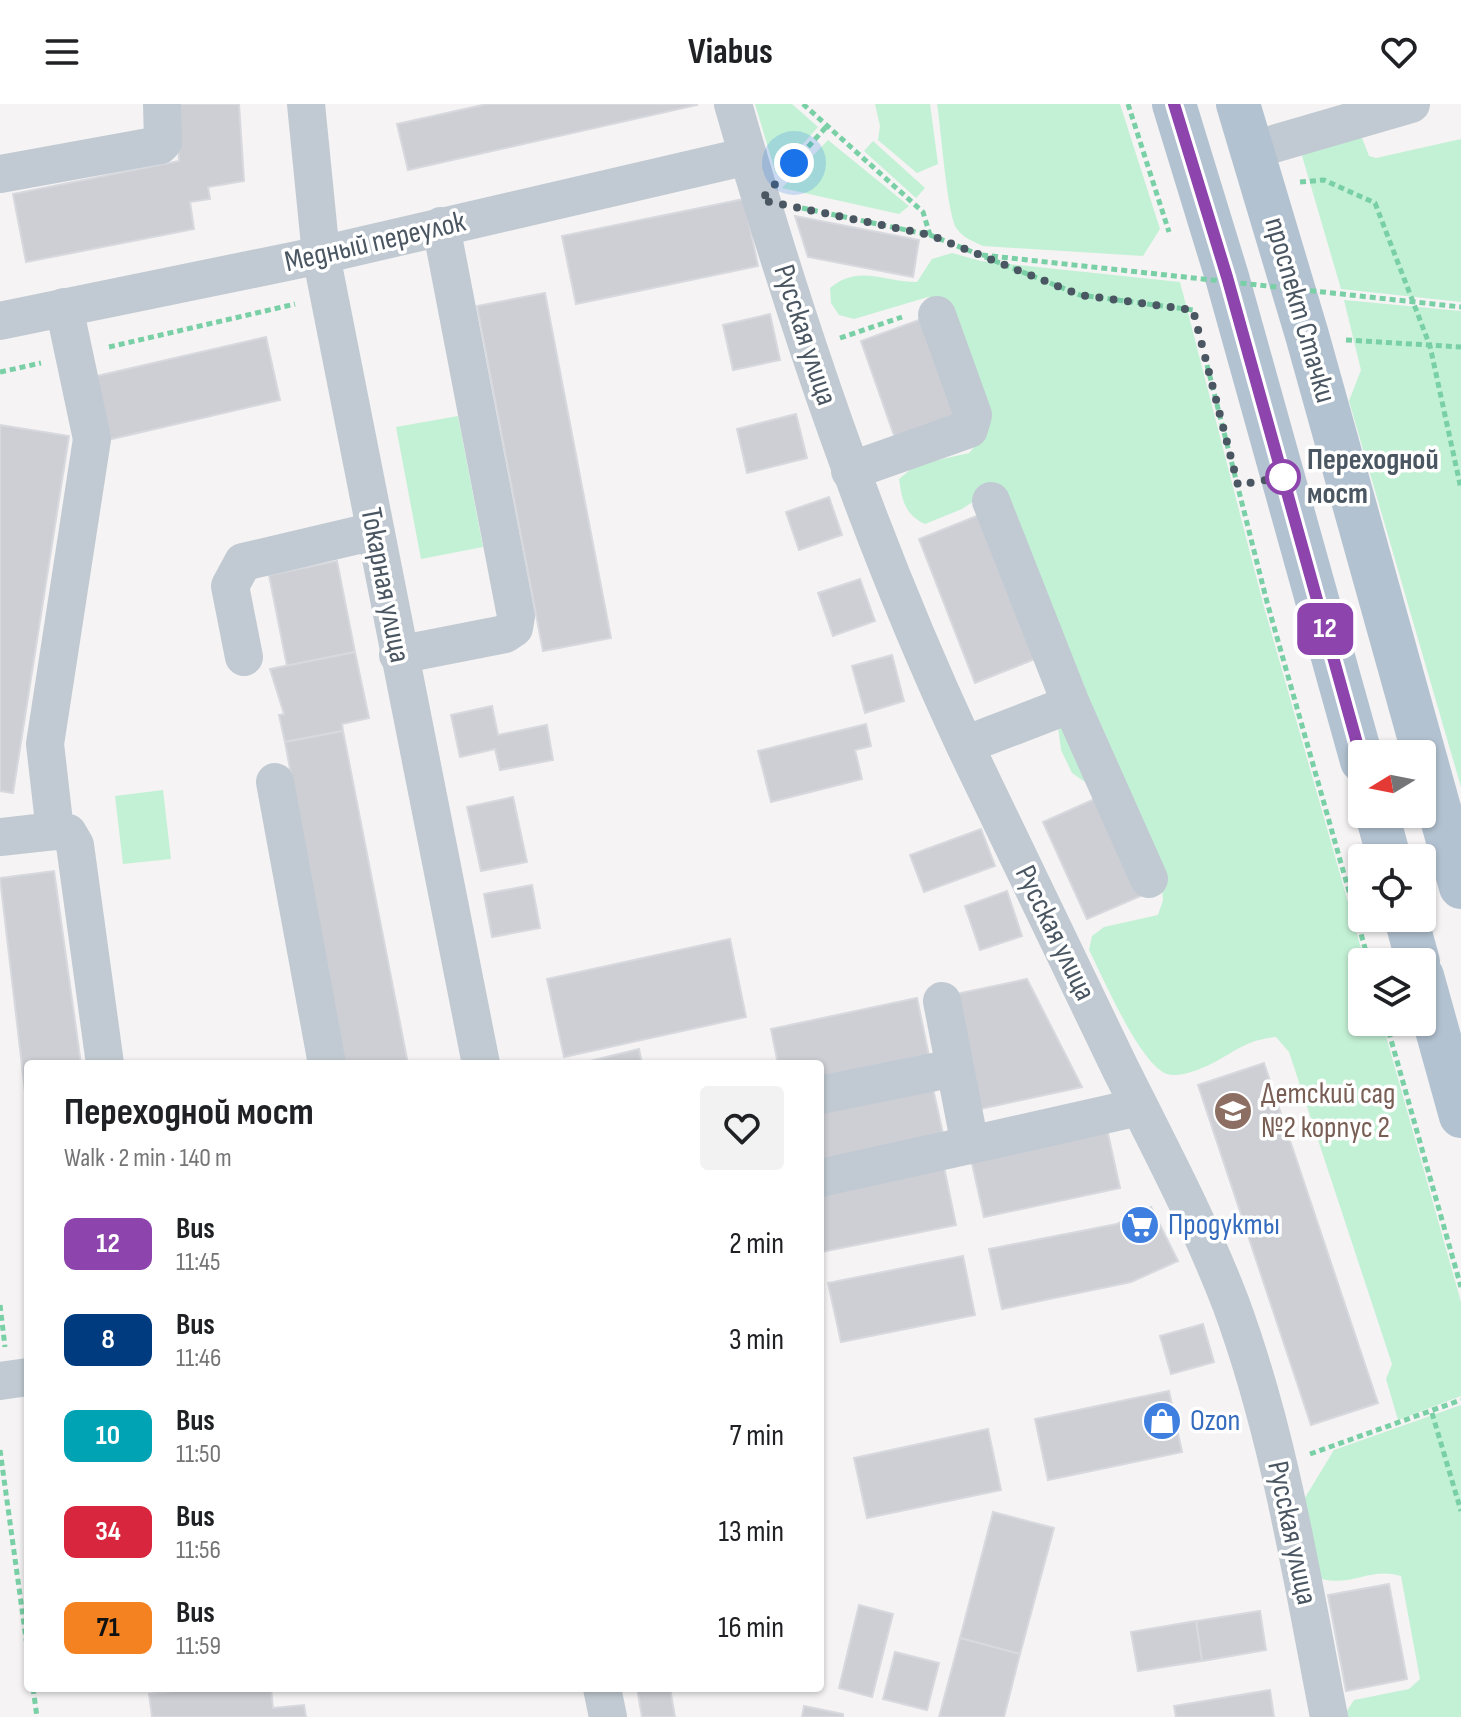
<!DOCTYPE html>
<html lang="en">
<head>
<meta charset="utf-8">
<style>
	:root { --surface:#fff; --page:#f2f2f2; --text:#202124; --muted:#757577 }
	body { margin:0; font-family:"Sofia Sans Condensed",sans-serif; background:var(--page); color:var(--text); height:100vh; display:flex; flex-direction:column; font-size:30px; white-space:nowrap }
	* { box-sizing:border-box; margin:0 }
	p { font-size:26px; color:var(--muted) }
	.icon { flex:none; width:44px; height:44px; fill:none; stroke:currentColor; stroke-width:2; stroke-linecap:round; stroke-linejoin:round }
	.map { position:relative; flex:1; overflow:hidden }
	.sheet { position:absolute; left:24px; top:956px; width:800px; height:632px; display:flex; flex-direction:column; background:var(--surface); border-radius:8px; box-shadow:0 2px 6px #0004 }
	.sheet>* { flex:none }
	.badge { padding:0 16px; border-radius:12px; font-size:28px; line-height:52px }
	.needle { width:52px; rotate:260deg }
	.controls { position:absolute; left:1348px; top:636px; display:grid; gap:16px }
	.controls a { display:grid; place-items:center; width:88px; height:88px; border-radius:8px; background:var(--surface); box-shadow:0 2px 6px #0004; font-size:40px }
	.you { position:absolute; width:40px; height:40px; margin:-20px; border:6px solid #fff; border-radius:50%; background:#1a73e8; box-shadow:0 0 0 12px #1a73e833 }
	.map>.badge { position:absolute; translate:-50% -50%; box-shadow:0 0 0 4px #fff }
	.round { display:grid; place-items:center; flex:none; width:84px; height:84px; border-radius:8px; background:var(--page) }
	.summary { display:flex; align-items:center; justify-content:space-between; height:136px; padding:0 40px }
	h1 { font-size:38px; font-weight:700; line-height:60px }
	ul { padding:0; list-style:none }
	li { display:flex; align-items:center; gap:24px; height:96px; padding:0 40px }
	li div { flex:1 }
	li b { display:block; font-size:30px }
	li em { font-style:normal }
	li .badge { min-width:88px; font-weight:700; text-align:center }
	header { display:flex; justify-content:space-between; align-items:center; height:104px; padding:0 40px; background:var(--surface); font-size:36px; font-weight:700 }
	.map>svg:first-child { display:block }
</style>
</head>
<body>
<header><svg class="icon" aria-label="menu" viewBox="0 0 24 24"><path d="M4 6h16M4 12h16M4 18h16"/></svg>Viabus<svg class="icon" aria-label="heart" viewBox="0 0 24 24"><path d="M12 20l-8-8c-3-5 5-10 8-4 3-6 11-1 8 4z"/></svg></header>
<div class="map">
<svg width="1461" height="1613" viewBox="0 0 1461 1613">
	<rect width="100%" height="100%" fill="#f5f3f3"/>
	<!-- green -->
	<g fill="#c3f1d5">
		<path d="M755,0H792L818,23L776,70Z"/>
		<path d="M875,0H930L938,60L917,69L878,36L880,22Z"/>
		<path d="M937,0H1120L1160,125L1143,152L983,142C973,137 963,134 957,125C947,112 941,23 937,0Z"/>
		<path d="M1357,21L1369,52L1376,54L1461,35V198L1341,185L1298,38Z"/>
		<path d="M828,36L909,102L899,110L782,84Z"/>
		<path d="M873,37L925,84L916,94L864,47Z"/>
		<path d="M952,149L981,157L1180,178L1264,503L1365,858L1362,918H1382L1461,1198V1292L1398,1316L1386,1275L1392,1260L1289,948L1276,933C1245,936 1235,948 1209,961C1198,966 1179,974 1167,970C1140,961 1103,873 1089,846L1092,832L1104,823L1158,811L1163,796L1161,773L1088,680L1072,669L1061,646L1058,623L986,389L962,405L925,420C905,411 902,396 899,375L916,361L969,349L978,339L943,200L928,193L854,215L839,211L831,199L830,184C859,160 883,178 917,178L932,155Z"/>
		<path d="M1344,196L1461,207V683L1349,297L1361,266Z"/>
		<path d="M458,312L483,443L421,455L396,323Z"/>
		<path d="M163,686L171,755L123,760L115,692Z"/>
		<path d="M1461,1301V1613H1343L1354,1596L1409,1585L1420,1575L1401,1472C1366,1461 1346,1490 1308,1469L1303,1397L1334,1346Z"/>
	</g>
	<!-- building -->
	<g fill="#cdcfd5" stroke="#d7d9de" stroke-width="2">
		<path d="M176,0H239L244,77L208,83L210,95L190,98L194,125L26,158L13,90L179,57Z"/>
		<path d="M487,0H696L697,1L408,66L397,20Z"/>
		<path d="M744,95L758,162L576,200L562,132Z"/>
		<path d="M795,112L919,136L913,173L808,153Z"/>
		<path d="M545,189L611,534L543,547L477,202Z"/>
		<path d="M770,210L780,256L733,266L723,221Z"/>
		<path d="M927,213L964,316L897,340L861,237Z"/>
		<path d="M266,233L280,296L99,338L84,275Z"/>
		<path d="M796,310L807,354L747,369L737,325Z"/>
		<path d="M0,321L69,332L13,689L0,687Z"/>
		<path d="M829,393L842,431L799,446L786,408Z"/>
		<path d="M979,411L1035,555L975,579L919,435Z"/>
		<path d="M337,457L355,548L287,562L269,471Z"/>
		<path d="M860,475L875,517L833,532L818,489Z"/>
		<path d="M355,548L369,614L342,620L343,627L285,638L279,611L284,610L270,565Z"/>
		<path d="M892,551L904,597L865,609L852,562Z"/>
		<path d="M492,602L498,631L547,621L553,656L500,666L495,645L460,653L451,611Z"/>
		<path d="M866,620L871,642L855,646L862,675L771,698L758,647Z"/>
		<path d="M343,627L408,960H345L285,638Z"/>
		<path d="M513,693L527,758L481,767L467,703Z"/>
		<path d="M1099,693L1143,791L1087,815L1043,718Z"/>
		<path d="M981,725L995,762L924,788L910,751Z"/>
		<path d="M54,767L81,960H28V1013L0,774Z"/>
		<path d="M532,781L540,824L492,833L484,790Z"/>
		<path d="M1007,787L1022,832L980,846L965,802Z"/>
		<path d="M730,835L746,913L564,953L547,875Z"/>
		<path d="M1027,875L1082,983L980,1005L956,890Z"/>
		<path d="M917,894L929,952L820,975V960H778L771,925Z"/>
		<path d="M639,945L642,960H578Z"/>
		<path d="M1264,959L1378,1299L1311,1321L1198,981Z"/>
		<path d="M932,980L945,1039L820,1065V1004Z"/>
		<path d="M1107,1025L1120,1084L984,1113L971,1055Z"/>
		<path d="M944,1063L956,1121L821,1148L820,1089Z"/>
		<path d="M1151,1103L1178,1157L1131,1178L1002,1205L989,1145L1117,1120Z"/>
		<path d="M963,1152L975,1211L841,1238L828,1179Z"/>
		<path d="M1203,1220L1214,1258L1171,1270L1160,1232Z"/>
		<path d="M1169,1287L1182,1348L1048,1376L1035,1315Z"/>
		<path d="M988,1325L1001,1386L867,1414L854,1354Z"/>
		<path d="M993,1408L1054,1424L1020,1550L960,1534Z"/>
		<path d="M1389,1480L1407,1575L1346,1587L1328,1491Z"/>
		<path d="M859,1501L893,1510L872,1593L839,1584Z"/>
		<path d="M1260,1507L1266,1546L1202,1557L1196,1517Z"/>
		<path d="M1196,1517L1202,1557L1138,1567L1131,1528Z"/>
		<path d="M960,1534L1020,1550L1004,1613H939Z"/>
		<path d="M895,1548L939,1559L927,1606L883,1595Z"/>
		<path d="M201,1584H271L273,1604L304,1601L306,1613H152L149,1590Z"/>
		<path d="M637,1584H670L675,1613H642Z"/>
		<path d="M1270,1586L1274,1613H1176L1174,1602Z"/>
		<path d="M804,1602L843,1610V1613H802Z"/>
	</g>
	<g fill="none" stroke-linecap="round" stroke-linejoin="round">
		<!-- path -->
		<g stroke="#7ad0a6" stroke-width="5" stroke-dasharray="6 4" stroke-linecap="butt">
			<path d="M803,0L923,108L930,131"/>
			<path d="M1128,0L1169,128"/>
			<path d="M788,65L827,22"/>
			<path d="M1300,78L1324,76L1375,99L1430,242L1461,385"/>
			<path d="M802,104L930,131L1080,191L1193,206"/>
			<path d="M840,234L902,213"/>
			<path d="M1346,236L1461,243"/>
			<path d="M109,243L295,200"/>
			<path d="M1207,261L1267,498L1369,858"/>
			<path d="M0,268L41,259"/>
			<path d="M1386,918L1461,1183"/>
			<path d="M0,1201L5,1243"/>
			<path d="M1432,1309L1461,1407"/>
			<path d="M0,1346L28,1549"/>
			<path d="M1310,1350L1461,1296"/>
			<path d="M33,1584L37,1613"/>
		</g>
		<!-- minor -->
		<g stroke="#c1cad2" stroke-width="38">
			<path d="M306,0L321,151L481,960"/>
			<path d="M733,0C796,220 869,436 966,644C1017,751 1068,858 1120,964C1159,1042 1200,1119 1231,1200C1280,1333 1302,1475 1329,1613"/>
			<path d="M1253,46L1411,0"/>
			<path d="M0,70L160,41L163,38L162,0"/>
			<path d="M0,217L321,151L748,52"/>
			<path d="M850,367L969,325L973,311L937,211"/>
			<path d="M991,397L1071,600"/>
			<path d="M398,551L505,530L514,524L516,512L441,122"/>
			<path d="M244,553L230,482L243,458L375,427"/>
			<path d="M965,641L1071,600L1149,775"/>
			<path d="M275,678L327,960"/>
			<path d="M55,727L45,640L92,335L64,203"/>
			<path d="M0,733L55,727L68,729L75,741L105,960"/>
			<path d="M942,897L970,1041L1139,1003"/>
			<path d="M820,991L954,964"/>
			<path d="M820,1074L970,1041"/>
			<path d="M0,1277L28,1273"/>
			<path d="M602,1584L608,1613"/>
		</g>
		<!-- major -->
		<g stroke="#b3c2d1" stroke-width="44">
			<path d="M1174,0L1227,173L1362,657"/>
			<path d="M1238,0L1307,231L1461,783"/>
			<path d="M1377,710L1389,754"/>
			<path d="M1406,814L1418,858"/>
			<path d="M1422,872L1461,1012"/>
		</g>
		<!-- path-bridge -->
		<path stroke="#7ad0a6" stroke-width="5" stroke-dasharray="6 4" stroke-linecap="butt" d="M982,151L1461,203"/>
	</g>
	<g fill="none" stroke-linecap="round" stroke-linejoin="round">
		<defs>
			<path id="line" d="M1174,0L1227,173L1362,657"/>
		</defs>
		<!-- line casing -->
		<use href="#line" stroke="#fff" stroke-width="18"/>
		<!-- line -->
		<use href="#line" stroke="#8e44ad" stroke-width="12"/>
		<!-- walk -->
		<path stroke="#4a5661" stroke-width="8" stroke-dasharray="0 14.4" d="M794,59L761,96L930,131L1080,191L1193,206L1238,381L1283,373"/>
	</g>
	<!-- icons -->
	<defs>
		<symbol id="school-disc" viewBox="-11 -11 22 22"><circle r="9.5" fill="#8d6e63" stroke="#fff"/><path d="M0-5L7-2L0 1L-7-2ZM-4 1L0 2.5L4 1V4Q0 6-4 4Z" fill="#fff"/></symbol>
		<symbol id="supermarket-disc" viewBox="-11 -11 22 22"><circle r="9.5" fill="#3f7fe0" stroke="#fff"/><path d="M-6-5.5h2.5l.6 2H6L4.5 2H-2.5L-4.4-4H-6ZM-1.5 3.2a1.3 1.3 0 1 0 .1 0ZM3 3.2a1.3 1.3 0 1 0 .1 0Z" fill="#fff"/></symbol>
		<symbol id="shop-disc" viewBox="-11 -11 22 22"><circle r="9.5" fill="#3f7fe0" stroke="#fff"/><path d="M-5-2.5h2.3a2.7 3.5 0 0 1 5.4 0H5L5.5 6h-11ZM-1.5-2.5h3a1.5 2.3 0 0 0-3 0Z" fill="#fff"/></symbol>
	</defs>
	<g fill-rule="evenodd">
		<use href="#school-disc" x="1211" y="985" width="44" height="44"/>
		<use href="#supermarket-disc" x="1118" y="1099" width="44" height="44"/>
		<use href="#shop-disc" x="1140" y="1295" width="44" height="44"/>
	</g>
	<!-- markers -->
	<circle fill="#fff" stroke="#8e44ad" stroke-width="4" cx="1283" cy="373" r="16"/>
	<g text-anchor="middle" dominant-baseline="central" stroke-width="7" stroke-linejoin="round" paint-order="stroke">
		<!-- street labels -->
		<g font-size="30" fill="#4a5661" stroke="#fff">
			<text transform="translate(375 138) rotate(-13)">Медный переулок</text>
			<text transform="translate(1300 206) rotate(74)">проспект Стачки</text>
			<text transform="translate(805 231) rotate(72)">Русская улица</text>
			<text transform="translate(385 481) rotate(79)">Токарная улица</text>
			<text transform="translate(1055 829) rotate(64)">Русская улица</text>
			<text transform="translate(1292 1429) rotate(78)">Русская улица</text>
		</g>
		<!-- stop labels -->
		<g font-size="30" font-weight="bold" fill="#4a5661" stroke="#fff" text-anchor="start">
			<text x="1307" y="356">Переходной<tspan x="1307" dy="34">мост</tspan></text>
		</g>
		<!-- education labels -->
		<g font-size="30" fill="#785e54" stroke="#fff" text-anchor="start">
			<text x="1261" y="990">Детский сад<tspan x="1261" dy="34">№2 корпус 2</tspan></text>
		</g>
		<!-- shop labels -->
		<g font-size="30" fill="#366cbe" stroke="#fff" text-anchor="start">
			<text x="1168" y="1121">Продукты</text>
			<text x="1190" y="1317">Ozon</text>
		</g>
	</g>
</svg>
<div class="controls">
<a><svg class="needle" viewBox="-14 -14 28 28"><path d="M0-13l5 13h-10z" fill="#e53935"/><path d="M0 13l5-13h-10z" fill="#757577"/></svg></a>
<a><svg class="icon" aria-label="locate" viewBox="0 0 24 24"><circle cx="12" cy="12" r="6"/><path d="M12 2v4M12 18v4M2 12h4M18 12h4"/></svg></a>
<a><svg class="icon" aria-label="layers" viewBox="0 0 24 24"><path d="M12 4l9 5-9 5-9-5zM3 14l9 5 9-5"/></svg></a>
</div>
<div class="you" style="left:794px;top:59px"></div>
<b class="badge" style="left:1325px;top:525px;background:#8e44ad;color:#fff">12</b>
<section class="sheet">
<div class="summary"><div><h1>Переходной мост</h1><p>Walk · 2 min · 140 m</p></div><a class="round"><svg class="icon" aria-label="heart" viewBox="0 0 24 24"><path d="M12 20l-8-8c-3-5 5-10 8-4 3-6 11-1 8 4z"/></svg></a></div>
<ul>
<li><span class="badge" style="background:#8e44ad;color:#fff">12</span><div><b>Bus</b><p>11:45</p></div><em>2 min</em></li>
<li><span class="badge" style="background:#003b80;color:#fff">8</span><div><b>Bus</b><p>11:46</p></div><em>3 min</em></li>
<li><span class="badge" style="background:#00a3b4;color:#fff">10</span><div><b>Bus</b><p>11:50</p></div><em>7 min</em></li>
<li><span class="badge" style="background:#d7263d;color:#fff">34</span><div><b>Bus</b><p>11:56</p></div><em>13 min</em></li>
<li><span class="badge" style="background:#f58220;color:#111">71</span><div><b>Bus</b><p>11:59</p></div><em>16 min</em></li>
</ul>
</section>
</div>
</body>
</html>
